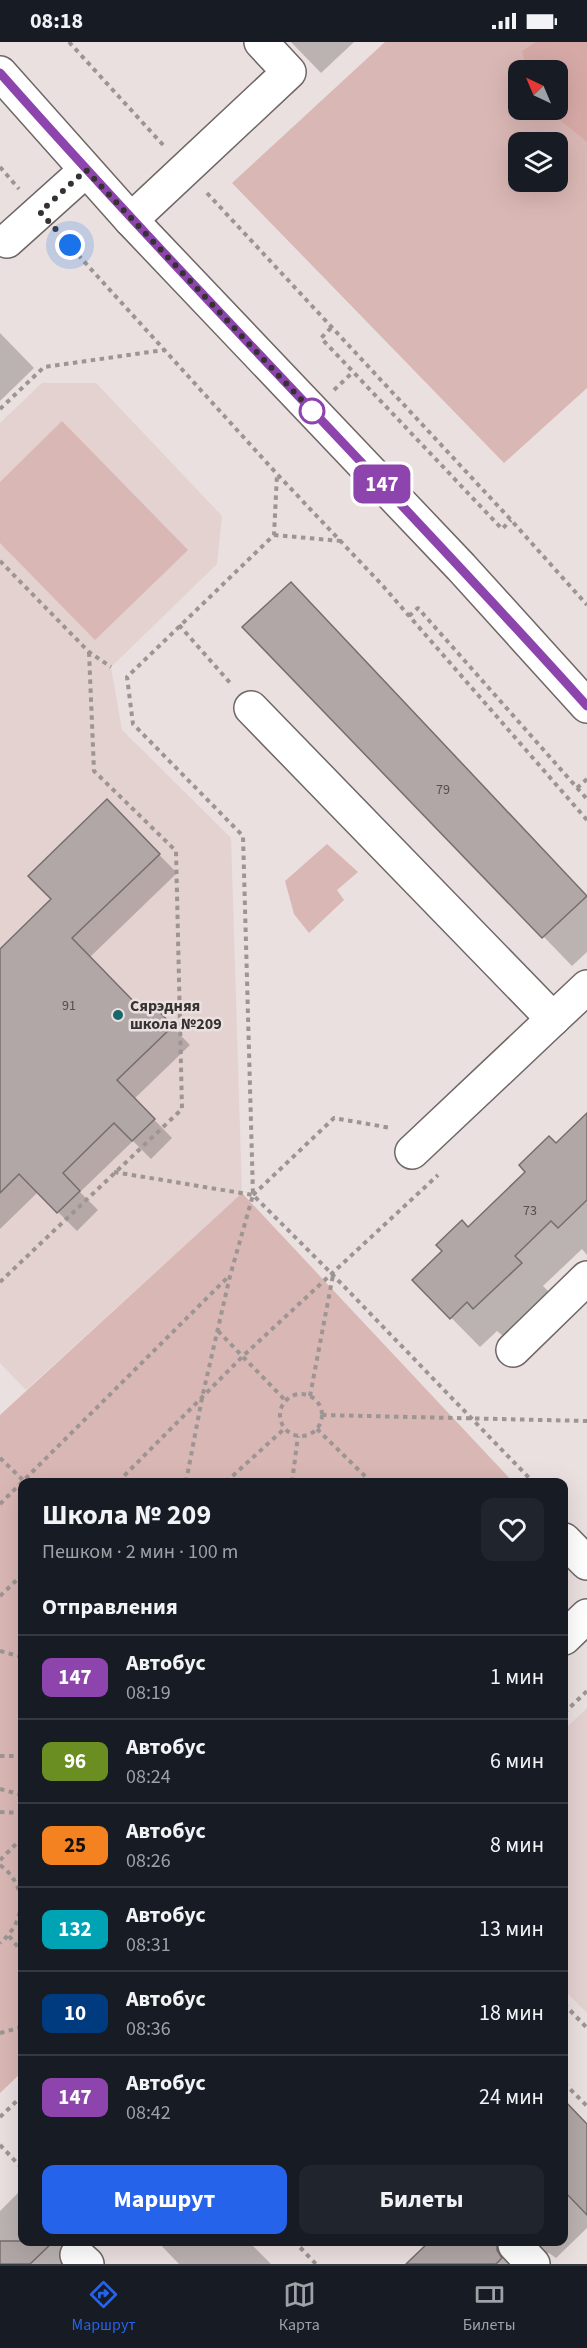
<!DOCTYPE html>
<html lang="ru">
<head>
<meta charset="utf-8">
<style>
	:root { --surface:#171b24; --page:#20242c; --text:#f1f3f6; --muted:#9ea1a6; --line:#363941; --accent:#2563eb }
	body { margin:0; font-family:"Source Sans 3",sans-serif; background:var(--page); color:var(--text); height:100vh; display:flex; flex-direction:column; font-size:22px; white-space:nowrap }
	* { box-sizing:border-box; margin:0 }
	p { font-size:20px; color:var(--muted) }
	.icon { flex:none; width:33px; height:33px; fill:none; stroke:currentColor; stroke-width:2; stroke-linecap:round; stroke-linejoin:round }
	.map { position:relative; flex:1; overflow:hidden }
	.side { position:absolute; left:18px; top:1436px; width:550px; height:768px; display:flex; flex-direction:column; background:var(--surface); border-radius:12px; box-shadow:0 6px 24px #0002 }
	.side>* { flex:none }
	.badge { padding:0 12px; border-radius:9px; font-size:21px; line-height:39px }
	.needle { width:39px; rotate:316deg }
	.buttons { position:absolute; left:508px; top:18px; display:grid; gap:12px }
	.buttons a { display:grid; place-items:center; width:60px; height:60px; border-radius:12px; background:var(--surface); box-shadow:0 6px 24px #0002; font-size:30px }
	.you { position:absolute; width:30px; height:30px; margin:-15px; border:4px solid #fff; border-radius:50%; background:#1a73e8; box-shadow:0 0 0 9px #1a73e833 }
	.map>.badge { position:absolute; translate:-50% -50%; box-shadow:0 0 0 3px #fff }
	h2 { padding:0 24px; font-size:22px; line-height:54px }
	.round { display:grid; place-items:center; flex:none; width:63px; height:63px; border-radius:12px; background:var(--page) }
	.headline { display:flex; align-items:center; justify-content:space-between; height:102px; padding:0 24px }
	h1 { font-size:28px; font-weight:700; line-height:45px }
	.cta { display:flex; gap:12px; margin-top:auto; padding:12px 24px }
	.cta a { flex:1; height:69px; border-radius:12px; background:var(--accent); color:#fff; font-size:24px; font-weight:700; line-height:69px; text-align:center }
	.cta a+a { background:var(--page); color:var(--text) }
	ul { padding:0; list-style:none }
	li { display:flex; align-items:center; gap:18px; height:84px; padding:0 24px; border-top:2px solid var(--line) }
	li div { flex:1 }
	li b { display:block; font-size:22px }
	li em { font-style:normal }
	li .badge { min-width:66px; font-weight:700; text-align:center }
	.status { display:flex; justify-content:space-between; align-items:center; height:42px; padding:0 30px; background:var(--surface); direction:ltr }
	.status svg { height:16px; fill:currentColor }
	.tab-bar { display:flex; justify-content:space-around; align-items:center; height:84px; border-top:2px solid var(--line); background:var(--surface); font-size:16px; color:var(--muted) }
	.tab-bar a { display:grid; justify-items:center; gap:3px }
	.tab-bar .active { color:var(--accent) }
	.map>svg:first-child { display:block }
</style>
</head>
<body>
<div class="status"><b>08:18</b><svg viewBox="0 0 49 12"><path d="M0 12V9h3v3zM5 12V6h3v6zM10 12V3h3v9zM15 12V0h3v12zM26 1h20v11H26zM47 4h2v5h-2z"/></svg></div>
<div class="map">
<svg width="587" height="2222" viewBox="0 0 587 2222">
	<rect width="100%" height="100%" fill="#eae0df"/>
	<!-- built -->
	<g fill="#e4d2d1">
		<path d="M42,341H96L222,474L217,522L111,625L122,688L231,796L242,1151L26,1348L0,1321V381Z"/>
		<path d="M587,1666V1971L564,1948V1688Z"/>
	</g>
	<!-- green -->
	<g fill="#d9b7b4" fill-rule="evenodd">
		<path d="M385,0H587V346L504,421L232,141ZM519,28H558V68H519ZM519,100H558V140H519Z"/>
		<path d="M62,379L188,508L95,598L0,501V440Z"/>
		<path d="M327,802L358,830L337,848L344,858L309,891L294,872L285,839Z"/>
		<path d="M242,1151L512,1439L22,1440V2030L0,2051V1373Z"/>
	</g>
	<!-- forest -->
	<path fill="#d6a9a6" d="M536,0H587V100L548,68H558V28H527L522,9Z"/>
	<!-- shadow -->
	<g fill="#0003">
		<path d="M291,0H354L321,31Z"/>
		<path d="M0,291L34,326L0,359Z"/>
		<path d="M291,542L587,854V910L572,924L245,585Z"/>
		<path d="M125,778L177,831L90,915L142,969L150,962L190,1003L134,1057L172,1096L151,1117L133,1099L80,1150L98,1168L77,1189L38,1150L0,1187V909L53,858Z"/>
		<path d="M587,1073V1213L582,1207L543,1244L550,1251L504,1295L497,1289L480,1305L414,1238Z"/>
		<path d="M564,2072L587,2083V2186L556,2216L549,2211H538L525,2222H429L432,2199H564Z"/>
		<path d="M22,2147V2199H86L99,2212L89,2222H0V2169Z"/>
		<path d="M157,2199H248L271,2222H179Z"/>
	</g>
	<!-- building -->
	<g fill="#b0a7a6" stroke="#766e6d" stroke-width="1.5">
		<path d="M291,540L587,854L542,896L242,585Z"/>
		<path d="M107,757L160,812L72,896L142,968L150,960L173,984L117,1038L155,1077L132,1099L114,1081L63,1131L80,1149L57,1171L19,1132L0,1151V907L51,857L28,834Z"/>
		<path d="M587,1071V1158L558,1186L551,1179L515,1214L522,1221L473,1267L467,1260L450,1277L412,1238L442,1209L436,1203L462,1178L468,1185L525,1130L519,1123L549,1094L556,1101Z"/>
		<path d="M564,2058L587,2082V2173L564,2149Z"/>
		<path d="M0,2199H54L30,2222H0Z"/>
		<path d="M430,2199H497V2208L502,2216L496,2222H406Z"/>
	</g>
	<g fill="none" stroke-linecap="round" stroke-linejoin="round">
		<defs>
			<g id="minor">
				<path d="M131,178L289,30L261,0"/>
				<path d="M7,199L86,128"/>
				<path d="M251,666L553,977L587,945"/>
				<path d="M412,1110L553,977"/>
				<path d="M513,1308L587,1236"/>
				<path d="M564,1498L587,1521"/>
				<path d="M564,1596L587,1574"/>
				<path d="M515,2203L533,2222"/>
				<path d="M77,2213L87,2222"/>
			</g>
			<path id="major" d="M0,31L131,178L461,525L587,664"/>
		</defs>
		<!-- minor casing -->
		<use href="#minor" stroke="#6f6766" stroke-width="36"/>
		<!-- major casing -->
		<use href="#major" stroke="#6f6766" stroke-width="36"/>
		<!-- path -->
		<g stroke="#9c9594" stroke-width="4" stroke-dasharray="4.5 4.5" stroke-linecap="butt">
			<path d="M69,0L164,104"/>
			<path d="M0,125L19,147"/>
			<path d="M207,151L511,478L587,563"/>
			<path d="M60,193L277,432L383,544L587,778"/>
			<path d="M331,286L321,296L502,487L511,478"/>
			<path d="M334,348L353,330"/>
			<path d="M0,367L44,325L164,308"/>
			<path d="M274,493L341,499"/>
			<path d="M0,519L89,610L111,625"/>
			<path d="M409,574L418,566L587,757"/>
			<path d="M179,583L232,643"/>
			<path d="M577,746L587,737"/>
			<path d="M114,1130L253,1153L333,1233L533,1440"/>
			<path d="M253,1153L334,1076L391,1086"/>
			<path d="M0,1240L182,1067L176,809L94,729L89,610"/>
			<path d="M218,1289L285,1358"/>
			<circle cx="301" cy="1373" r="21"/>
			<path d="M310,1354L333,1233"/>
			<path d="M322,1373L587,1379"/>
			<path d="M317,1387L371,1440"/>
			<path d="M0,1416L25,1440"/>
			<path d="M118,1440L243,1314L438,1133"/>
			<path d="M186,1440L202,1356L230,1234L253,1153L243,794L133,682L127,635L274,493L277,432"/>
			<path d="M226,1440L284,1387"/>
			<path d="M292,1440L298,1394"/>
			<path d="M0,1462L229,1234"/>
			<path d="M0,1554L22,1533"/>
			<path d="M0,1609L22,1615"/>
			<path d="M564,1671L587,1649"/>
			<path d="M0,1714H22"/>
			<path d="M0,1747L22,1753"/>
			<path d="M0,1770L22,1771"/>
			<path d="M0,1818L22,1796"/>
			<path d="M0,1823C29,1844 26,1880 0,1901"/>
			<path d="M9,1894L22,1910"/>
			<path d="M564,1962L587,1986"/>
			<path d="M0,1991L22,1985"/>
			<path d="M564,2041L587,2064"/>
			<path d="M0,2075L22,2054"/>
			<path d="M0,2103L22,2126"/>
			<path d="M294,2199L316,2222"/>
		</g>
		<!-- minor -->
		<use href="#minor" stroke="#fff" stroke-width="33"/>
		<!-- major -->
		<use href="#major" stroke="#fff" stroke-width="33"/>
	</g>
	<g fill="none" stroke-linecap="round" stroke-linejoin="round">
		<defs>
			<path id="line" d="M0,31C191,247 395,450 587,664"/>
		</defs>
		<!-- line casing -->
		<use href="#line" stroke="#fff" stroke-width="14"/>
		<!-- line -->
		<use href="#line" stroke="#8e44ad" stroke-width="9"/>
		<!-- walk -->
		<path stroke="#363232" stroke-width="6" stroke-dasharray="0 10.8" d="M70,203L40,170L86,128L312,369"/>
	</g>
	<!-- markers -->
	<circle fill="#fff" stroke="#8e44ad" stroke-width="3" cx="312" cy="369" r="12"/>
	<circle fill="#18676a" stroke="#eae0df" stroke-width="2" cx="118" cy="973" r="6"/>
	<g text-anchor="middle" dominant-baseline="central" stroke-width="5" stroke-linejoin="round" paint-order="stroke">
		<!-- number labels -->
		<g font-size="14" fill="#544f4f">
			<text x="443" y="748">79</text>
			<text x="69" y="964">91</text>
			<text x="530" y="1169">73</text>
		</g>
		<!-- poi labels -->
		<g font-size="16" font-weight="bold" fill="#363232" stroke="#eae0df" text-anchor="start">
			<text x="130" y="964">Сярэдняя<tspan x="130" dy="18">школа №209</tspan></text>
		</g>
	</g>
</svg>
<div class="buttons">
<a><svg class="needle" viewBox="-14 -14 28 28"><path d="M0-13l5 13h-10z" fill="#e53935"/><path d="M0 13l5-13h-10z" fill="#9ea1a6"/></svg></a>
<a><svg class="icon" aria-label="layers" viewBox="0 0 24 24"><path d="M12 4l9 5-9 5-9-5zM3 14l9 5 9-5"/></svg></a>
</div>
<div class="you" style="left:70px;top:203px"></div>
<b class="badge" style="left:382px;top:442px;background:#8e44ad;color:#fff">147</b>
<section class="side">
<div class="headline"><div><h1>Школа № 209</h1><p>Пешком · 2 мин · 100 m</p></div><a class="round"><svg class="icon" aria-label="heart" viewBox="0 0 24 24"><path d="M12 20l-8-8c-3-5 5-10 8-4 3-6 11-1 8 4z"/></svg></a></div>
<h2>Отправления</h2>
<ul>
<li><span class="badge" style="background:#8e44ad;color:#fff">147</span><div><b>Автобус</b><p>08:19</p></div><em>1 мин</em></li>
<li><span class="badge" style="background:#6b8e23;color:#fff">96</span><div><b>Автобус</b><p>08:24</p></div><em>6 мин</em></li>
<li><span class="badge" style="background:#f58220;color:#111">25</span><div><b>Автобус</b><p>08:26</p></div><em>8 мин</em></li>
<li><span class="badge" style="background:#00a3b4;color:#fff">132</span><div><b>Автобус</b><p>08:31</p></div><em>13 мин</em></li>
<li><span class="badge" style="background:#003b80;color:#fff">10</span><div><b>Автобус</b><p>08:36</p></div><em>18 мин</em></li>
<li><span class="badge" style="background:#8e44ad;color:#fff">147</span><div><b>Автобус</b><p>08:42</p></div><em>24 мин</em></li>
</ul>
<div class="cta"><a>Маршрут</a><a>Билеты</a></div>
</section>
</div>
<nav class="tab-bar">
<a class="active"><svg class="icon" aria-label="directions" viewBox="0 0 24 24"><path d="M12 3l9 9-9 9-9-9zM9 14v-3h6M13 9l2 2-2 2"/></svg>Маршрут</a>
<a><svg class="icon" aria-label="map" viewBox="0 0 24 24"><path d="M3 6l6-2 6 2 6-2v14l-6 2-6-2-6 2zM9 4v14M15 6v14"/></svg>Карта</a>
<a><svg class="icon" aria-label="tickets" viewBox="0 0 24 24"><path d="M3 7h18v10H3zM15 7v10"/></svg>Билеты</a>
</nav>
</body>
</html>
